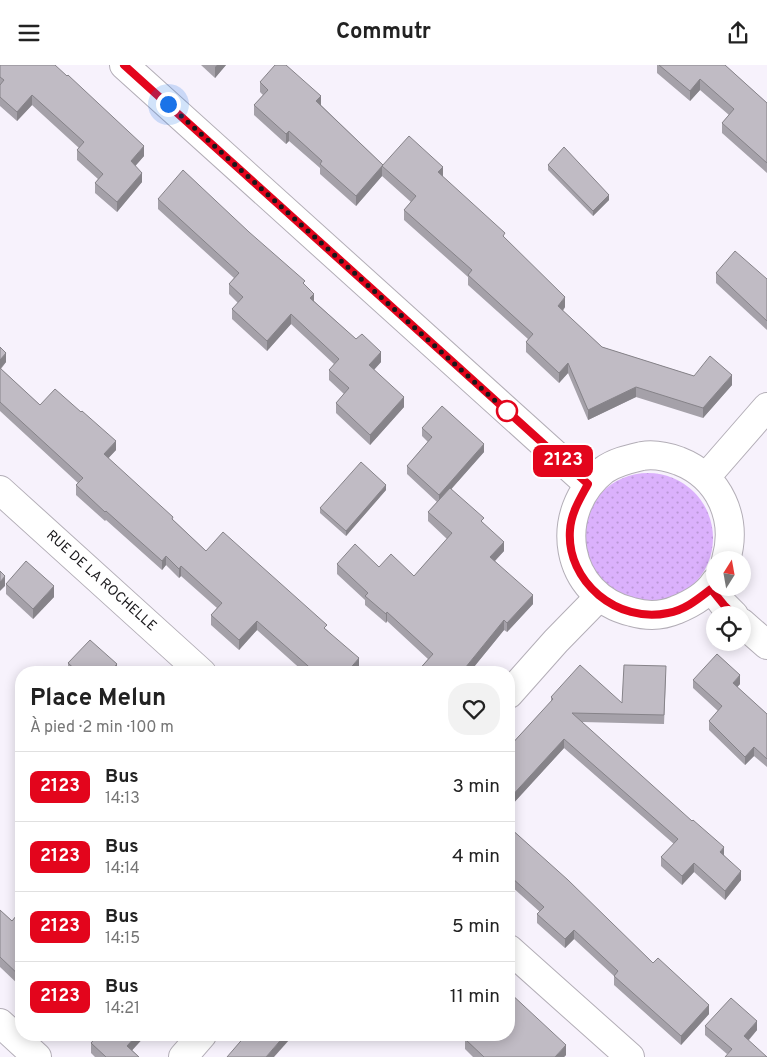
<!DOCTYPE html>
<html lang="fr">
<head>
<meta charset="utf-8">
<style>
	:root { --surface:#fff; --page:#f2f2f2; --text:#222; --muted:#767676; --line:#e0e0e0 }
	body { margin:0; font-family:Overpass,sans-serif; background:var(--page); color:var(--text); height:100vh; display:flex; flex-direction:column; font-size:19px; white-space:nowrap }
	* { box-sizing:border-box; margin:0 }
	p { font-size:16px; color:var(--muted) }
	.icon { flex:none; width:28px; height:28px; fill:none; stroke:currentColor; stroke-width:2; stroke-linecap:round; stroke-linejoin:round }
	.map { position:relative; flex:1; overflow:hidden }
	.side { position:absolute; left:15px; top:601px; width:500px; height:375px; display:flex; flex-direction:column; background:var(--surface); border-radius:20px; box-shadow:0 2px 12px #0003 }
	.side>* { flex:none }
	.badge { padding:0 10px; border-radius:8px; font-size:18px; line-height:32px }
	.needle { width:32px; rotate:11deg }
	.fabs { position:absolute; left:706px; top:486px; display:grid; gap:10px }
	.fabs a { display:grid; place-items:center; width:45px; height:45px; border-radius:50%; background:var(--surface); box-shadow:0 2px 12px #0003; font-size:25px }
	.you { position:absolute; width:25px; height:25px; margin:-12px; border:4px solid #fff; border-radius:50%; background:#1a73e8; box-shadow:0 0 0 8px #1a73e833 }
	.map>.badge { position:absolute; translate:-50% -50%; box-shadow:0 0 0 2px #fff }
	.round { display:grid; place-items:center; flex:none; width:52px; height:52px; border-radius:20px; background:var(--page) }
	.summary { display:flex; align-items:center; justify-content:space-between; height:85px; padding:0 15px }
	h1 { font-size:24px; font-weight:700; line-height:38px }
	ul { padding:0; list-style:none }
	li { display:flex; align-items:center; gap:15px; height:70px; padding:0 15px; border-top:1px solid var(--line) }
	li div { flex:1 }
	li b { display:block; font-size:19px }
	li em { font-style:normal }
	li .badge { min-width:55px; font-weight:700; text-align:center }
	header { display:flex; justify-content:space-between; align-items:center; height:65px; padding:0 15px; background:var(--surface); font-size:22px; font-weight:700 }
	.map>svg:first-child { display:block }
</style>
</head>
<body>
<header><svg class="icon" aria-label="menu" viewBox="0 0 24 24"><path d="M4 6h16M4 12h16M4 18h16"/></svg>Commutr<svg class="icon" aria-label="share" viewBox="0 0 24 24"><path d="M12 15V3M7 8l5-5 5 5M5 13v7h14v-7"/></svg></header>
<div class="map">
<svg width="767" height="992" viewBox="0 0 767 992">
	<defs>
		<pattern id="grass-dots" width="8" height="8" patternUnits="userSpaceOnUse" patternTransform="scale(1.25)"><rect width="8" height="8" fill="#dbb1fc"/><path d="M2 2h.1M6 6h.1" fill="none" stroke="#bb98d7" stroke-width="1.8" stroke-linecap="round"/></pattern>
	</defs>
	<rect width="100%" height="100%" fill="#f7f2fc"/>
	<!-- grass -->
	<circle fill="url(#grass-dots)" cx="648" cy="473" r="65"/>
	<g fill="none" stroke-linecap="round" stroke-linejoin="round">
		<defs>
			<g id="street">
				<path d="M124,0L588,419"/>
				<path d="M706,412L767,342"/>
				<path d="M0,425L202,608"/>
				<path d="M715,517C706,531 691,539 676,545C662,551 646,551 632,547C564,531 551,447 604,405C615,397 629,394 642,391C654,389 668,392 679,396C720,412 738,454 726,495"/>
				<path d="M711,523L724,540L734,550"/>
				<path d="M742,558L767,580"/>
				<path d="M509,629L556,576L599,532"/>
				<path d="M509,884L630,992"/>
				<path d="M0,958L37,992"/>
				<path d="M183,992L202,970"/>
			</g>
		</defs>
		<!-- street casing -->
		<use href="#street" stroke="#b3aeb7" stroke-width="30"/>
		<!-- street -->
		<use href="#street" stroke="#fff" stroke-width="28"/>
	</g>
	<!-- wall -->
	<g fill="#a5a1a9">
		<path d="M0,0L144,91L135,101L142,117L117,147L95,128V118L98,114L77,95V85L79,83L32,40L17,56L0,41Z"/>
		<path d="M201,0H226L215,13Z"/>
		<path d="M657,0H725L767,38V108L722,68V58L729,50L700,25L690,36L657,8Z"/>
		<path d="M260,17L321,40L383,100L443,112L505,173L565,242L563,246L602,282L694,311L732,320L703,353L636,332L588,355L568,308L559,318L526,287V277L528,274L468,220V212L404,155V145L411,137L382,111L356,141L320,109V103L289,76L286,79L254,50V40L263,30L260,27Z"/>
		<path d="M548,100L609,135L593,151L548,105Z"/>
		<path d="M158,134L305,221L314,236L381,297L374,305L404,342L370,380L336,348V338L344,329L329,315V305L334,299L291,259L267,286L232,254V244L238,238L229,229V219L234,213L158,144Z"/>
		<path d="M716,208L767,214V265L716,218Z"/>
		<path d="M0,282L6,297L1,304L40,340L116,385L108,393L206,486L327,565L359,603L355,608H305L257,565L239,585L211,560V550L217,543L181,511L179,513L166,500L162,505L106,455L105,456L76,430V420L78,418L0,346Z"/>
		<path d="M422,363L484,387L451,424L484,459L504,486L495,496L533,539L507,567L504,565L469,608H416L428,594L387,556L386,558L365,540V535L337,509V499L379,502L414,511L447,474L428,456V447L437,437L407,409V401L428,377L422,371Z"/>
		<path d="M386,425L346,471L320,448V443Z"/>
		<path d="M6,519L54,532L33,554L6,529Z"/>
		<path d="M68,598L117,608H68Z"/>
		<path d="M666,610L664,659L582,657L724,790L741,815L725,835L694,807L682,820L661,801V792L674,779L564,683L510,742L514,755L509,761V682L551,637V632L622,638Z"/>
		<path d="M693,615L740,619L737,622L767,649V702L754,691L745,700L709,665V656L718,646L693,623Z"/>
		<path d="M509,762L653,898L709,949L681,980L614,920V911L574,874L565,883L537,858V849L540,847L511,821V814L509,812Z"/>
		<path d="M0,845L12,856L21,845V922L0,902Z"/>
		<path d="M705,961L757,965L749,975L727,989L705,970Z"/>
		<path d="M91,970H146L132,985L139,992H95L91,988V978L95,973Z"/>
		<path d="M465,974L566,990L564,992H473L465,984Z"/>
	</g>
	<!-- shaded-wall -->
	<g fill="#868389">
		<path d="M217,0H226L215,13V2Z"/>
		<path d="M700,14V25L690,36V26Z"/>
		<path d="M32,30V40L17,56V47Z"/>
		<path d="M321,31V41L316,36Z"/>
		<path d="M289,66V76L286,79V69Z"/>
		<path d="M144,81V91L131,106V96Z"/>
		<path d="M382,101V111L356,141V131Z"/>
		<path d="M443,102V112L438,107Z"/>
		<path d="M142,108V117L117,147V137Z"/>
		<path d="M609,130V135L593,151V146Z"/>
		<path d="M314,229V239L310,233Z"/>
		<path d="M565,232V242L558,251V241Z"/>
		<path d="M291,249V259L267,286V276Z"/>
		<path d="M381,287V297L369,310V300Z"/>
		<path d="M6,288V297L0,304V295Z"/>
		<path d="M568,298V308L559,318V308Z"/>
		<path d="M732,310V320L703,353V343Z"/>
		<path d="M636,322V332L588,355V345Z"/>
		<path d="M404,332V342L370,380V370Z"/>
		<path d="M116,376V385L104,398V389Z"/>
		<path d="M484,379V387L439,438V430Z"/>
		<path d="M386,420V425L346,471V466Z"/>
		<path d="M504,477V486L490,501V492Z"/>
		<path d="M166,491V500L162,505V496Z"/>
		<path d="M181,501V511L179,513V504Z"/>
		<path d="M5,511V521L0,526V517Z"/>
		<path d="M54,521V532L33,554V544Z"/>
		<path d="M533,530V539L507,567V558Z"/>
		<path d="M387,547V556L386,558V549Z"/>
		<path d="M504,555V565L469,608H461Z"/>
		<path d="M257,556V565L239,585V575Z"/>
		<path d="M359,593V603L355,608H348V606Z"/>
		<path d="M117,599V608H109Z"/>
		<path d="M740,610V619L733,627V618Z"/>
		<path d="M564,674V683L509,743V734Z"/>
		<path d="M754,682V691L745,700V692Z"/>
		<path d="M514,746V755L509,761V752Z"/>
		<path d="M724,782V791L720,787Z"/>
		<path d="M694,798V807L682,820V811Z"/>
		<path d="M741,806V815L725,835V826Z"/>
		<path d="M574,865V874L565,883V874Z"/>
		<path d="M709,940V949L681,980V971Z"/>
		<path d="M757,956V965L744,980V971Z"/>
		<path d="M137,970H146L127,991V981Z"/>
		<path d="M285,970H290V974L274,992H266Z"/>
		<path d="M566,980V990L564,992H555Z"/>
	</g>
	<!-- building -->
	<g fill="#c0bbc4" stroke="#868389">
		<path d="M0,0H55L67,11L68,10L144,81L131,96L142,108L117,137L95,118L103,109L77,85L84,77L32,30L17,47L0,32V20L4,15L0,12Z"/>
		<path d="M275,0H286L321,31L316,36L383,100L356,131L320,99L322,96L289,66L286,69L254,40L268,25L260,17Z"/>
		<path d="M659,0H725L767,38V98L722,58L734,44L700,14L690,26Z"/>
		<path d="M409,71L443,102L438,107L505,168L503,171L565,232L558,241L602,282L694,311L710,291L732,310L703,343L636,322L588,345L568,298L559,308L526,277L533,269L468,210L472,205L404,145L416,131L382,101Z"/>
		<path d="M564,82L609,130L593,146L548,100Z"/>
		<path d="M183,105L249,167L305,216L303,218L314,229L310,233L356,274L362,269L381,287L369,300L404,332L370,370L336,338L349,323L329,305L339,294L291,249L267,276L232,244L243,232L229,219L239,208L158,134Z"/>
		<path d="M735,186L767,214V256L716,208Z"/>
		<path d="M0,282L6,288L0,295Z"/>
		<path d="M0,303L40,340L55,324L81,347L82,346L116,376L104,389L173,452L172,454L206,486L223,467L327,560L324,563L359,593L348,606L350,608H316L257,556L239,575L211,550L222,538L181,501L179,504L166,491L162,496L106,446L105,447L76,420L83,413L0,337Z"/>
		<path d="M442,341L484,379L439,430L407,401L432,372L422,363Z"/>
		<path d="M361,397L386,420L346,466L320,443Z"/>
		<path d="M450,423L484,453L481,456L504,477L490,492L533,530L507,558L504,555L461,608H416L433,589L387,547L386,549L365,531L368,528L337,499L355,479L379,502L391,489L414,511L452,468L428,447Z"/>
		<path d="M26,496L54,521L33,544L6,519Z"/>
		<path d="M0,506L5,511L0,517Z"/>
		<path d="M90,575L117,599L109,608H79L68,598Z"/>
		<path d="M717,589L740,610L733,618L767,649V694L754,682L745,692L709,656L722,641L693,615Z"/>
		<path d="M580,600L622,638L624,600L666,601L664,650L572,648L692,756L693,755L724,782L720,787L741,806L725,826L694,798L682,811L661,792L678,774L564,674L509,734V682L553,634L551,632Z"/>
		<path d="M509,741L514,746L509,752Z"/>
		<path d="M509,762L568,815L653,898L658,893L709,940L681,971L614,911L618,906L574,865L565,874L537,849L544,842L511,812L514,808L509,803Z"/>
		<path d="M0,845L12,856L21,845V912L0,892Z"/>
		<path d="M509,927L566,980L555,992H484L465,974L469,970H509Z"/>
		<path d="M731,933L757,956L744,971L767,992H725L732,984L705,961Z"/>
		<path d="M98,970H137L127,981L139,992H106L91,978Z"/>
		<path d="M246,970H285L266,992H227Z"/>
	</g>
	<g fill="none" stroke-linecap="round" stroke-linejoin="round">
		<defs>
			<path id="line" d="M124,0L588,419C580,434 571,448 570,465C566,517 618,559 668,548C685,545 698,534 711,524L724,540L734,550"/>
		</defs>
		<!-- line casing -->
		<use href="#line" stroke="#fff" stroke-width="11"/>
		<!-- line -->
		<use href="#line" stroke="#e3051c" stroke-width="8"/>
		<!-- walk -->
		<path stroke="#19181b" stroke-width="5" stroke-dasharray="0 9" d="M168,39L512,351L507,346"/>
	</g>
	<!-- markers -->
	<circle fill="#fff" stroke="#e3051c" stroke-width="2.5" cx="507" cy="346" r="10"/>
	<g text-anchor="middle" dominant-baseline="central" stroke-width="5" stroke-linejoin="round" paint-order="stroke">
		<!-- street labels -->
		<g font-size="14" fill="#19181b" stroke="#fff">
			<text transform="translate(101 516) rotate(42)">RUE DE LA ROCHELLE</text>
		</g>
	</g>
</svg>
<div class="fabs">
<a><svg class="needle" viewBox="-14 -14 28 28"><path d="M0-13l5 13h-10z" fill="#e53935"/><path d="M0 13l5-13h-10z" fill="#767676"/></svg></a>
<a><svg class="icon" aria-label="locate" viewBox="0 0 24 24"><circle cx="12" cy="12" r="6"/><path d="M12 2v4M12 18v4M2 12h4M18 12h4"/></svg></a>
</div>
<div class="you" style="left:168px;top:39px"></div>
<b class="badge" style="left:563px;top:396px;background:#e3051c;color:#fff">2123</b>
<section class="side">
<div class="summary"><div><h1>Place Melun</h1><p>À pied · 2 min · 100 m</p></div><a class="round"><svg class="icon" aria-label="heart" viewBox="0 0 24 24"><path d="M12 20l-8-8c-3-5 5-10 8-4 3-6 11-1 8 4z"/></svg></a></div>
<ul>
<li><span class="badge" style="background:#e3051c;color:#fff">2123</span><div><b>Bus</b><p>14:13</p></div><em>3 min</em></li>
<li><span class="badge" style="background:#e3051c;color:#fff">2123</span><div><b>Bus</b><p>14:14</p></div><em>4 min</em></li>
<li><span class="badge" style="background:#e3051c;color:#fff">2123</span><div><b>Bus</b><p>14:15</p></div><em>5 min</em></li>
<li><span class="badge" style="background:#e3051c;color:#fff">2123</span><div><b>Bus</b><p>14:21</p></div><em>11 min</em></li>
</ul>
</section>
</div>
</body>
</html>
